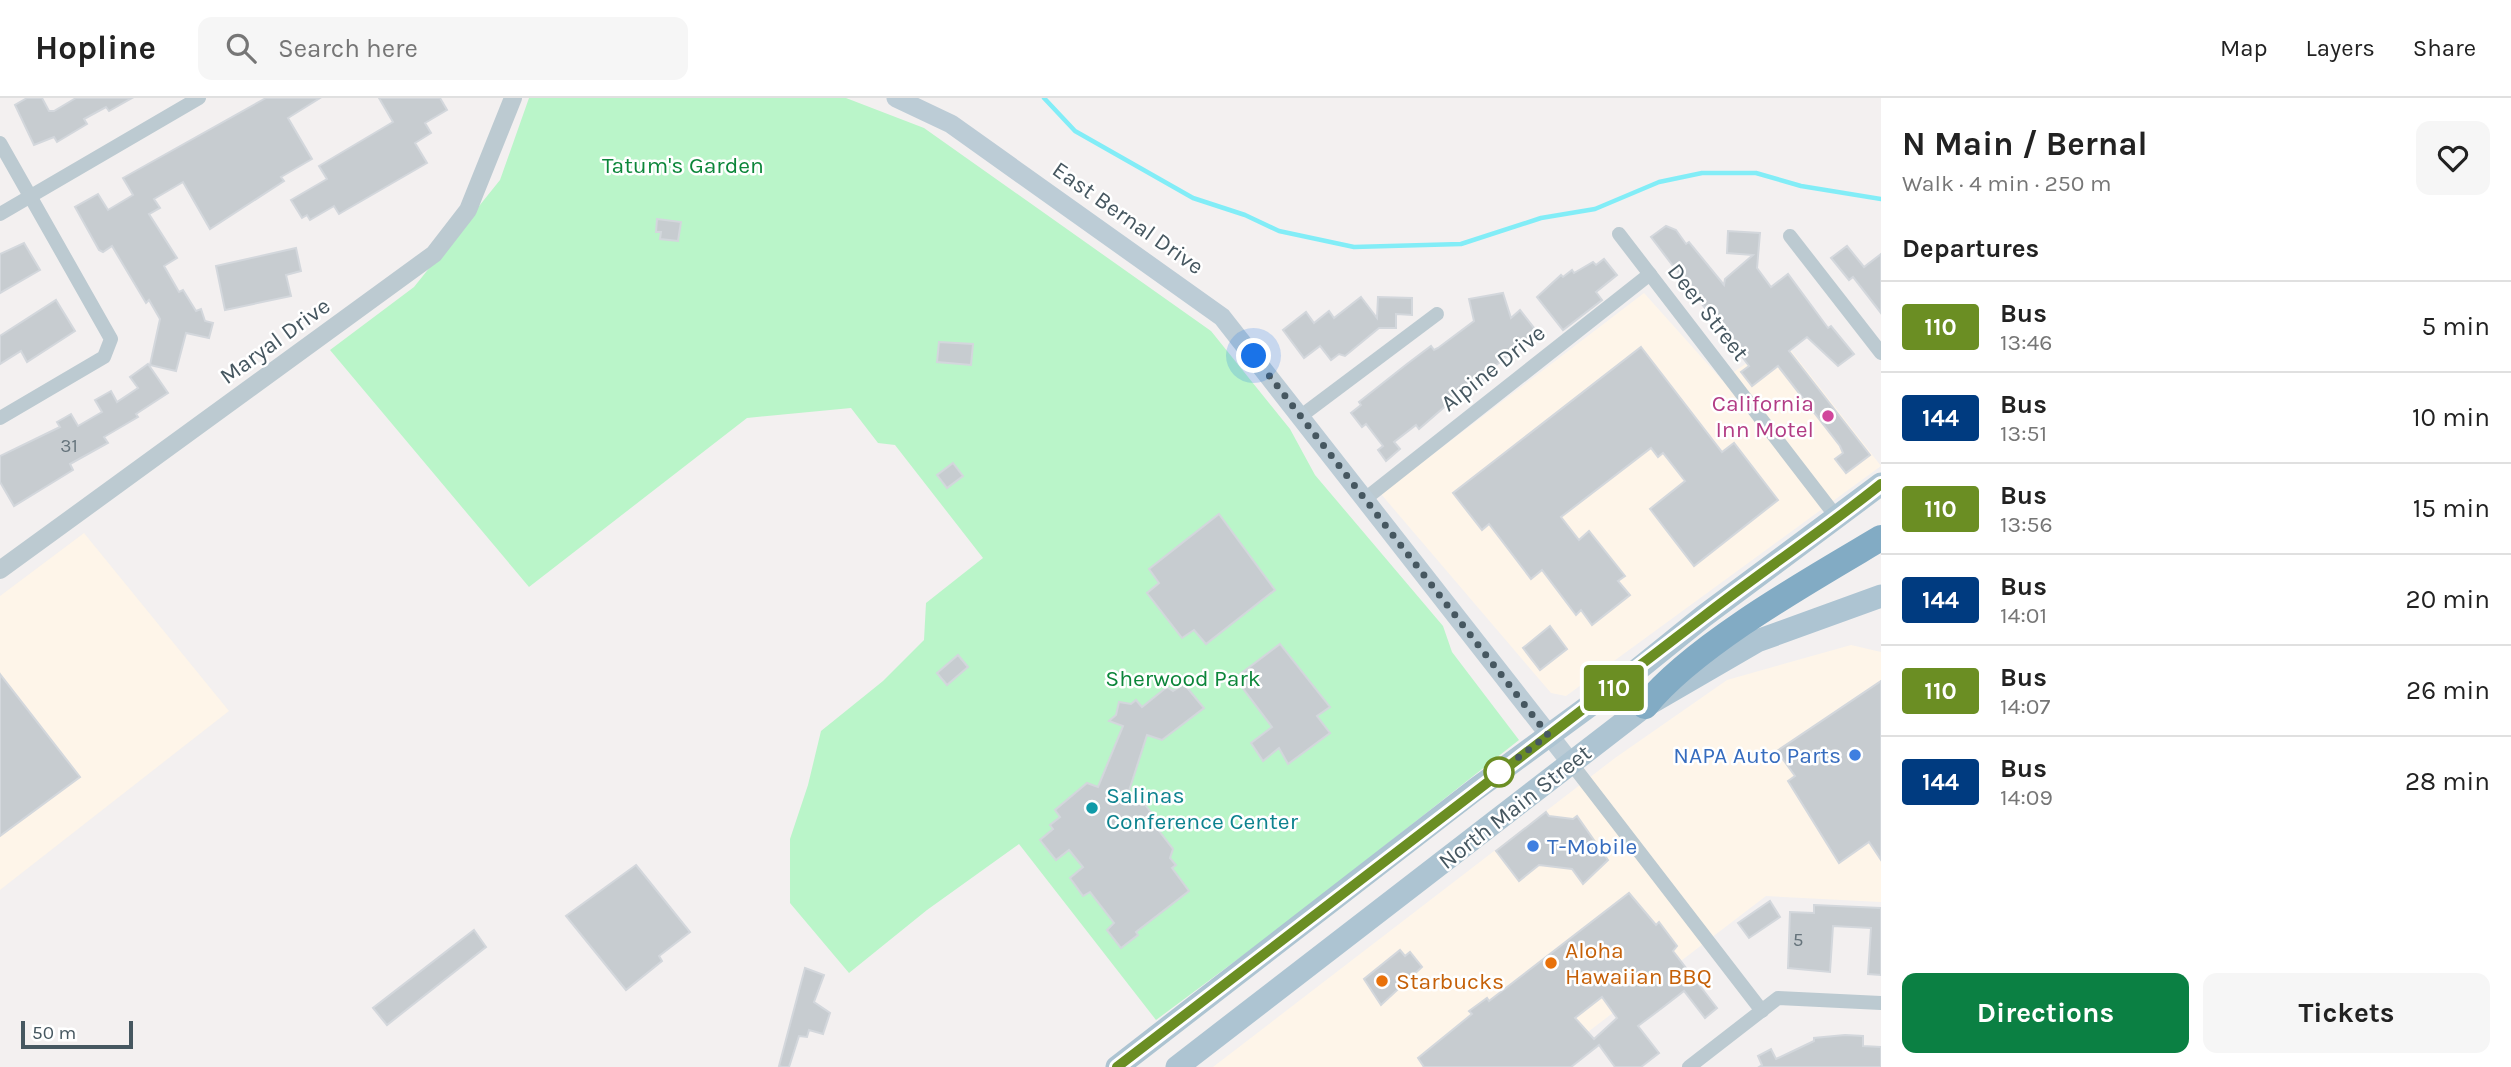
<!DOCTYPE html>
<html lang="en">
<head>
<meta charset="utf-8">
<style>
	:root { --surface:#fff; --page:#f6f6f6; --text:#222; --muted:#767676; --line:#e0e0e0; --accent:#0b8043 }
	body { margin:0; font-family:Karla,sans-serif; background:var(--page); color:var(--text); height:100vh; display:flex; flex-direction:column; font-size:26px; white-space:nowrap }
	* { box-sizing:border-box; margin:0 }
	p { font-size:23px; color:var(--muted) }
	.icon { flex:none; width:38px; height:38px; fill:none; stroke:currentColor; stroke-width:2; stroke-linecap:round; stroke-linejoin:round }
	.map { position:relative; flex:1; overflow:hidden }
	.drawer { display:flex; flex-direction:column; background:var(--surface); width:630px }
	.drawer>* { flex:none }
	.badge { padding:0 14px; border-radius:5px; font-size:24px; line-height:46px }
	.scale { position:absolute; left:21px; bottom:18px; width:112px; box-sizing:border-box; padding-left:7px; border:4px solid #465760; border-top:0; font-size:19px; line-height:24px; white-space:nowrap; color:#465760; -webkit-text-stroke:5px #fff; paint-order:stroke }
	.you { position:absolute; width:35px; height:35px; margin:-18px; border:5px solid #fff; border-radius:50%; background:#1a73e8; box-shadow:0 0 0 10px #1a73e833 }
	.map>.badge { position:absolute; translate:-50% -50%; box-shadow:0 0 0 4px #fff }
	h2 { padding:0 21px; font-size:26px; line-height:63px }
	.round { display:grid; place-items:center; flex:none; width:74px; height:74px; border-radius:14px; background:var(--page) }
	.head { display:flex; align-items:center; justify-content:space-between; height:119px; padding:0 21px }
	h1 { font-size:33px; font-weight:700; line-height:52px }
	.action { display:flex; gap:14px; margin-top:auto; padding:14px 21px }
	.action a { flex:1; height:80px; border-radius:14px; background:var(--accent); color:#fff; font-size:28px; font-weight:700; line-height:80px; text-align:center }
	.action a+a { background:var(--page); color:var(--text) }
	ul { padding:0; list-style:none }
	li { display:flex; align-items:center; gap:21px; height:91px; padding:0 21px; border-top:2px solid var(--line) }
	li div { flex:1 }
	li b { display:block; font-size:26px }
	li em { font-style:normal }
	li .badge { min-width:77px; font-weight:700; text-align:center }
	header { display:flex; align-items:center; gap:42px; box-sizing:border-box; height:98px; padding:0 35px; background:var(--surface); border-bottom:2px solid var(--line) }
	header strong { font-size:33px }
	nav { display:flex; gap:38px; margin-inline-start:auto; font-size:24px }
	.search { width:490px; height:63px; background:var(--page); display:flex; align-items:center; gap:18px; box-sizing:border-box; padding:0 24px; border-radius:14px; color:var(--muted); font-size:26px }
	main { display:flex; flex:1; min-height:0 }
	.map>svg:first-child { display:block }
</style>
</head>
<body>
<header>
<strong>Hopline</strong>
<div class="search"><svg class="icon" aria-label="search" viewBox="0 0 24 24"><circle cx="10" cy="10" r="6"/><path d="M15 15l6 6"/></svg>Search here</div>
<nav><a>Map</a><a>Layers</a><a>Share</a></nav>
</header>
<main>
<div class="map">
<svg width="1881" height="969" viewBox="0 0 1881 969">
	<rect width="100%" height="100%" fill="#f3f0f0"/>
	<!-- commercial -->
	<g fill="#fef5e9">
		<path d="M1644,195L1722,282L1782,241L1881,368L1566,598L1551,595L1381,396Z"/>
		<path d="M84,435L229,613L0,792V498Z"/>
		<path d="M1851,547L1881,554V804L1766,798L1542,969H1213L1615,660L1727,582Z"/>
	</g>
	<!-- park -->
	<path fill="#baf5c9" d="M529,0H846L924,30L1211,233L1290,331L1315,377L1443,528L1452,554L1519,642L1293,820L1156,922L1019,746L927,812L849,875L790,805V741L808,687L821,633L883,583L924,542L926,505L983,460L895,347L878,345L851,310L747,320L529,489L330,252L414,189L500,82Z"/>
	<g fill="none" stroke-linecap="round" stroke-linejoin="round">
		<!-- stream -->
		<path stroke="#82edf7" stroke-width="4.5" d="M1044,0L1075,33L1193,100L1245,117L1279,133L1354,149L1461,146L1541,120L1595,111L1659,84L1702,75H1756L1801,88L1881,101"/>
	</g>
	<!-- building -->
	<g fill="#c7ccd0" stroke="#d3d7dc" stroke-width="2" fill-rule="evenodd">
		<path d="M27,0H42L49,13H54L76,0H132L109,13L106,9L84,21L87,26L57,44L54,39L34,47L15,7Z"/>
		<path d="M266,0H320L288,20L312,61L281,79L284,83L210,131L183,84L154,101L160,110L149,116L177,160L164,168L179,194L183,192L196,213L201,211L205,223L213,225L209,240L186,235L176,273L150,267L160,221L149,202L146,205L112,148L103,154L99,152L75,109L98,96L108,112L133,97L123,80Z"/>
		<path d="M379,0H440L447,12L425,25L431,35L415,45L427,65L339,116L334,108L310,122L307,117L302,120L291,102L327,81L319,68L393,24Z"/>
		<path d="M657,121L681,124L678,143L660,141L661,134H656Z"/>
		<path d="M1666,128L1676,132L1686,146L1689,144L1724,187L1725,181L1753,157L1727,155L1728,133L1760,135L1757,170L1771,189L1788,176L1828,230L1831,228L1854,256L1838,268L1807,239L1789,253L1870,357L1846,375L1835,361L1843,355L1840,348L1778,268L1752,288L1741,274L1749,268L1651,139Z"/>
		<path d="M24,145L40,172L0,195V156Z"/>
		<path d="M1847,148L1864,169L1881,156V215L1853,179L1849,182L1831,160Z"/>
		<path d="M296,150L301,173L286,177L291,198L225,212L216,168Z"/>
		<path d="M1604,161L1617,177L1596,194L1602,202L1563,232L1537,199L1561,177L1563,179L1572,172L1574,175L1593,164L1596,167Z"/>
		<path d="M1503,195L1511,220L1520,212L1541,239L1517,251L1491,271L1494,275L1475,289L1472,285L1419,331L1416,327L1394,344L1400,351L1386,363L1378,352L1383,348L1366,326L1362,329L1351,315L1361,307L1359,304L1407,266L1431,248L1434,252L1438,250L1474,223L1469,201Z"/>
		<path d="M1361,199L1377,220L1378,199L1412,200V217L1396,216V230H1379L1345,258L1339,256L1331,262L1320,248L1304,260L1283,232L1306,214L1314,225L1329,213L1334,220Z"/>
		<path d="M56,202L75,233L27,264L21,253L0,266V238Z"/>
		<path d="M939,244L973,246L971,267L937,264Z"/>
		<path d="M1641,249L1722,354L1734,345L1778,402L1694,468L1650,411L1685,383L1663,355L1658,359L1651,350L1561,419L1579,442L1589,433L1625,478L1618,483L1630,497L1592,527L1581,512L1576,517L1542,472L1531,481L1489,426L1482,432L1453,395Z"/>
		<path d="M148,266L168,295L136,316L138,319L104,339L108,345L70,366L73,372L14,408L0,384V358L60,329L57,324L71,316L78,328L102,314L95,302L111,293L117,304L138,290L130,279Z"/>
		<path d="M953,365L963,378L947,390L937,377Z"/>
		<path d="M1219,416L1275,492L1206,546L1194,532L1182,540L1147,495L1159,485L1149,471Z"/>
		<path d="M1550,528L1567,551L1540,572L1523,550Z"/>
		<path d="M1280,546L1330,609L1317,618L1330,635L1288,666L1279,650L1263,663L1251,645L1272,629L1235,580Z"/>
		<path d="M958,557L968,569L947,587L937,575Z"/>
		<path d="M0,576L80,679L0,738Z"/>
		<path d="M1881,583V762L1869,744L1839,765L1788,683L1795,678L1777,653Z"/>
		<path d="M1184,586L1204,610L1162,642L1147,637L1128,696L1139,699L1153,717L1149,720L1173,751L1170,760L1176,767L1172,770L1189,793L1136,834L1138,837L1121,850L1107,832L1114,825L1090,794L1083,798L1070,780L1083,769L1069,752L1056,762L1040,742L1053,731L1050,727L1060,719L1055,712L1087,685L1098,689L1123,628L1109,623L1116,617L1119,604L1131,606L1136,602L1142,609L1167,589L1173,593Z"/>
		<path d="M1546,714L1549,718L1573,721L1577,718L1608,762L1583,786L1572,771L1539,767L1519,783L1496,753Z"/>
		<path d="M636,767L690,834L659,858L662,863L626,892L566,818Z"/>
		<path d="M1629,795L1656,827L1659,824L1677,848L1673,853L1717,910L1705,920L1684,893L1662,910L1638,928L1659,955L1641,969H1615L1599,947L1571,969H1424L1418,960L1472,916L1469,913L1487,900L1489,903ZM1602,899L1617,920L1594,941L1575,920Z"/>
		<path d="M1770,803L1780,819L1749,840L1738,825Z"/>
		<path d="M1814,807L1881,810V877L1868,876L1871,830L1833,828L1830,874L1788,870L1790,814L1814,815Z"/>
		<path d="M474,832L486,849L387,927L373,910Z"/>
		<path d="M1400,852L1405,858L1410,854L1422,869L1381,907L1364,881Z"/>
		<path d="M805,870L824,877L814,904L830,915L823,936L809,932L807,939L799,938L789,969H782L779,968Z"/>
		<path d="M1845,937L1863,938V948L1881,949V969H1759L1762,967L1758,958L1771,951L1776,961L1814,943V940Z"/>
	</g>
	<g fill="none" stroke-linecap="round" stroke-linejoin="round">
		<!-- minor -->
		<g stroke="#bccad1" stroke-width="14">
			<path d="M0,45L111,241L104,259L0,320"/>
			<path d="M0,116L199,0"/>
			<path d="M1619,136L1838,421"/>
			<path d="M1790,138L1881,255"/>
			<path d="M1301,318L1437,216"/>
			<path d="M1365,401L1650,176"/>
			<path d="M1571,665L1762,913"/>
			<path d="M1689,969L1778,900L1881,905"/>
		</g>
		<!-- tertiary -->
		<path stroke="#bccad1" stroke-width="18" d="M0,472L434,156L468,112L513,0"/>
		<!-- secondary -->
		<path stroke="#bcccd6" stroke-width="19" d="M896,0L951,26L1222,219L1571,665"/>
		<!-- primary -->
		<g stroke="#adc4d2" stroke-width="23">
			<path d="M1117,969L1476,691L1626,581L1704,518L1881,386"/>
			<path d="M1177,969L1645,608L1757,543L1881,498"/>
		</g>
		<!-- motorway -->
		<path stroke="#82abc4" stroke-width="26" d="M1645,608C1694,547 1812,481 1881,440"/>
	</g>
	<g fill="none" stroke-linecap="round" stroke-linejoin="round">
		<defs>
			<path id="line" d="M1117,969C1312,818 1509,670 1703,519C1762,473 1824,432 1881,386"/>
		</defs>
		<!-- line casing -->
		<use href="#line" stroke="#fff" stroke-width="16"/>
		<!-- line -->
		<use href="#line" stroke="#6b8e23" stroke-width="10"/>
		<!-- walk -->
		<path stroke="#465760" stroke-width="7" stroke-dasharray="0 12.6" d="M1254,258L1548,637L1494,678L1499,674"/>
	</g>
	<!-- markers -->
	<circle fill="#d1479c" stroke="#fff" stroke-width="2.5" cx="1828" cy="318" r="7"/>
	<g fill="#3f7fe0" stroke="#fff" stroke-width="2.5">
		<circle cx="1855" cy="657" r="7"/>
		<circle cx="1533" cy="748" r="7"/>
	</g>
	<circle fill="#fff" stroke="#6b8e23" stroke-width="3.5" cx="1499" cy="674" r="14"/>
	<circle fill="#0f9aa8" stroke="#fff" stroke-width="2.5" cx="1092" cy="710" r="7"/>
	<g fill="#e8710a" stroke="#fff" stroke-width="2.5">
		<circle cx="1551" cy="865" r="7"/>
		<circle cx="1382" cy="883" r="7"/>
	</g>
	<g text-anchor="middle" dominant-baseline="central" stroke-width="5" stroke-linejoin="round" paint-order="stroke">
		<!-- number labels -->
		<g font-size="19" fill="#66747c">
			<text x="69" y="348">31</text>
			<text x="1798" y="842">5</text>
		</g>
		<!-- park labels -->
		<g font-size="23" fill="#0c863a" stroke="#fff">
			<text x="683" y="67">Tatum's Garden</text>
			<text x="1183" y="580">Sherwood Park</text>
		</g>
		<!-- street labels -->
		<g font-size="23" fill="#465760" stroke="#fff">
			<text transform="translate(1128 120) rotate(35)">East Bernal Drive</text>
			<text transform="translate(1708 214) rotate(52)">Deer Street</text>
			<text transform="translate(275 243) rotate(-36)">Maryal Drive</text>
			<text transform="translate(1493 270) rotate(-38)">Alpine Drive</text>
			<text transform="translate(1515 709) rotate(-38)">North Main Street</text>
		</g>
		<!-- hotel labels -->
		<g font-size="23" fill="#b23c85" stroke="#fff" text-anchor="end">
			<text x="1814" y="305">California<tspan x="1814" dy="26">Inn Motel</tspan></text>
		</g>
		<!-- shop labels -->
		<g font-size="23" fill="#366cbe" stroke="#fff" text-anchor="end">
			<text x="1841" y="657">NAPA Auto Parts</text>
			<text x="1547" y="748" text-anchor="start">T-Mobile</text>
		</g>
		<!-- culture labels -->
		<g font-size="23" fill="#0d838f" stroke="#fff" text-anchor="start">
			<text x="1106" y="697">Salinas<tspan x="1106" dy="26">Conference Center</tspan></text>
		</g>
		<!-- food labels -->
		<g font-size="23" fill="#c56008" stroke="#fff" text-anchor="start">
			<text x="1565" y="852">Aloha<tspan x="1565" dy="26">Hawaiian BBQ</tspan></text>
			<text x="1396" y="883">Starbucks</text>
		</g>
	</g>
</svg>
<div class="scale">50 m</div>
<div class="you" style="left:1254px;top:258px"></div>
<b class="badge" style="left:1614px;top:590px;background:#6b8e23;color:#fff">110</b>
</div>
<section class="drawer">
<div class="head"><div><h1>N Main / Bernal</h1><p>Walk · 4 min · 250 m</p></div><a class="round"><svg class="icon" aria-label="heart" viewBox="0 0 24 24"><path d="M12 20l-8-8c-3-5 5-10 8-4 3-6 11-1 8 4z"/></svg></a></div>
<h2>Departures</h2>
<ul>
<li><span class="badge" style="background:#6b8e23;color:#fff">110</span><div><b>Bus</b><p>13:46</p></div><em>5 min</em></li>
<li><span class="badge" style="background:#003b80;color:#fff">144</span><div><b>Bus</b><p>13:51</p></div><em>10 min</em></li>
<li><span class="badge" style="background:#6b8e23;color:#fff">110</span><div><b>Bus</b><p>13:56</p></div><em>15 min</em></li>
<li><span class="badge" style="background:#003b80;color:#fff">144</span><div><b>Bus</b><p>14:01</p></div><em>20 min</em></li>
<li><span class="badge" style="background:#6b8e23;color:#fff">110</span><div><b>Bus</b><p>14:07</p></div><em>26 min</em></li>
<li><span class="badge" style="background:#003b80;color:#fff">144</span><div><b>Bus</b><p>14:09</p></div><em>28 min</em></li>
</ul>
<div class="action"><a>Directions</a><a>Tickets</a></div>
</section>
</main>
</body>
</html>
